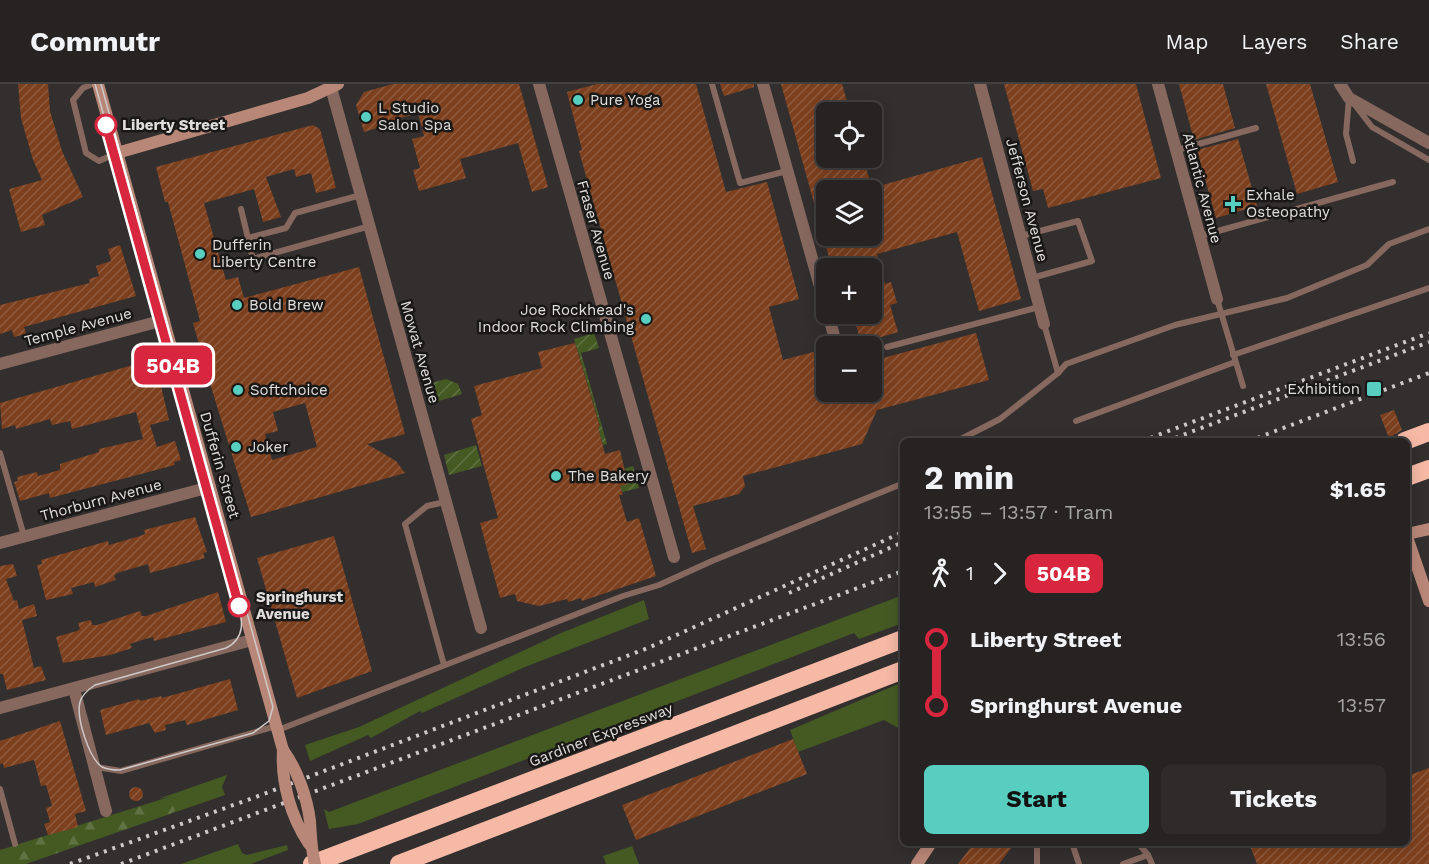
<!DOCTYPE html>
<html lang="en">
<head>
<meta charset="utf-8">
<style>
	:root { --surface:#262322; --page:#2e2b2a; --text:#f1f3f6; --muted:#a4a4a5; --line:#424040; --accent:#58cec0 }
	body { margin:0; font-family:"Work Sans",sans-serif; background:var(--page); color:var(--text); height:100vh; display:flex; flex-direction:column; font-size:22px; white-space:nowrap }
	* { box-sizing:border-box; margin:0 }
	p { font-size:20px; color:var(--muted) }
	.icon { flex:none; width:33px; height:33px; fill:none; stroke:currentColor; stroke-width:2; stroke-linecap:round; stroke-linejoin:round }
	.map { position:relative; flex:1; overflow:hidden }
	.drawer { position:absolute; left:900px; top:354px; width:510px; height:408px; display:flex; flex-direction:column; background:var(--surface); border-radius:9px; box-shadow:0 3px 15px #0003,0 0 0 2px var(--line) }
	.drawer>* { flex:none }
	.badge { padding:0 12px; border-radius:9px; font-size:21px; line-height:39px }
	.controls { position:absolute; left:816px; top:18px; display:grid; gap:12px }
	.controls a { display:grid; place-items:center; width:66px; height:66px; border-radius:9px; background:var(--surface); box-shadow:0 3px 15px #0003,0 0 0 2px var(--line); font-size:30px }
	.map>.badge { position:absolute; translate:-50% -50%; box-shadow:0 0 0 3px #fff }
	.legs { display:flex; align-items:center; gap:9px; height:66px; padding:0 24px; font-size:20px }
	.legs p { margin-inline-start:auto }
	.summary { display:flex; align-items:center; justify-content:space-between; height:102px; padding:0 24px }
	h1 { font-size:33px; font-weight:700; line-height:45px }
	.primary-button { display:flex; gap:12px; margin-top:auto; padding:12px 24px }
	.primary-button a { flex:1; height:69px; border-radius:9px; background:var(--accent); color:#111; font-size:24px; font-weight:700; line-height:69px; text-align:center }
	.primary-button a+a { background:var(--page); color:var(--text) }
	ul { padding:0 24px; list-style:none }
	li { display:flex; align-items:center; gap:21px; height:66px; font-size:22px }
	li i { display:grid; place-items:center; width:9px; height:100%; margin:0 8px; background:currentColor }
	li i::after { content:''; width:15px; height:15px; margin:-8px; border:4px solid; border-radius:50%; background:var(--surface) }
	li p { margin-inline-start:auto }
	li:first-child i { background:linear-gradient(#0000 50%,currentColor 0) }
	li:last-child i { background:linear-gradient(currentColor 50%,#0000 0) }
	header { display:flex; align-items:center; gap:36px; box-sizing:border-box; height:84px; padding:0 30px; background:var(--surface); border-bottom:2px solid var(--line) }
	header strong { font-size:28px }
	nav { display:flex; gap:33px; margin-inline-start:auto; font-size:21px }
	.map>svg:first-child { display:block }
</style>
</head>
<body>
<header>
<strong>Commutr</strong>
<nav><a>Map</a><a>Layers</a><a>Share</a></nav>
</header>
<div class="map">
<svg width="1429" height="780" viewBox="0 0 1429 780">
	<defs>
		<pattern id="forest-firs" width="22" height="20" patternUnits="userSpaceOnUse" patternTransform="scale(1.5)"><rect width="22" height="20" fill="#455a23"/><path d="M5 1l3.5 6h-7zM16 11l3.5 6h-7z" fill="#607142"/></pattern>
		<pattern id="garden-furrows" width="10" height="10" patternUnits="userSpaceOnUse" patternTransform="scale(1.5)"><rect width="10" height="10" fill="#455a23"/><path d="M-1 1l2-2M0 10L10 0M9 11l2-2" fill="none" stroke="#607142"/></pattern>
		<pattern id="building-hatch" width="6" height="6" patternUnits="userSpaceOnUse" patternTransform="scale(1.5)"><rect width="6" height="6" fill="#7d401e"/><path d="M-1 1l2-2M0 6l6-6M5 7l2-2" fill="none" stroke="#8f5b3e"/></pattern>
	</defs>
	<rect width="100%" height="100%" fill="#322f2e"/>
	<!-- grass -->
	<g fill="#455a23">
		<path d="M903,511V539L859,555L854,549L358,740L329,745L324,725L329,728Z"/>
		<path d="M644,516L649,535L525,583L422,629L420,627L371,654L368,651L310,677L305,661L359,643L561,549Z"/>
		<path d="M903,598V638L898,644L884,636L798,668L790,646Z"/>
		<path d="M227,691L222,703L225,711L170,730L176,726L169,713L158,715Z"/>
		<path d="M238,760L242,769L247,771L287,761L288,766L251,780H181Z"/>
		<path d="M632,762L639,780H606L603,772Z"/>
	</g>
	<!-- forest -->
	<path fill="url(#forest-firs)" d="M169,713L176,721V726L170,730L26,780H0V766Z"/>
	<!-- garden -->
	<g fill="url(#garden-furrows)">
		<path d="M594,249L599,264L581,269L607,360L603,361L598,343L600,342L574,255Z"/>
		<path d="M446,295L458,300L462,310L429,320L424,301Z"/>
		<path d="M476,361L482,382L449,391L444,371Z"/>
		<path d="M633,382L639,404L622,408L620,402L628,400L624,385Z"/>
	</g>
	<!-- building -->
	<g fill="url(#building-hatch)" fill-rule="evenodd">
		<path d="M18,0H48L50,27L62,67L83,113L42,131L45,141L21,148L9,105L42,96L33,76L21,34Z"/>
		<path d="M393,0H519L548,103L532,108L518,59L460,75L466,94L419,107L413,86L420,84L412,55L424,52L418,29L387,38V41L364,48L356,21L364,8Z"/>
		<path d="M597,0H696L726,108L767,98L799,215L769,223L783,276L821,266L826,286V308H872V277L976,249L989,296L877,326L862,360L743,392L745,402L739,410L693,422L706,465L692,469L579,67L582,66L567,8Z"/>
		<path d="M720,0H754V3L724,12Z"/>
		<path d="M781,0H842L850,28H826V74H863L872,104L982,73L1021,215L979,227L957,148L877,170L885,200L891,198L897,219L890,221L898,248L861,259L853,230H872V184H832ZM826,106H872V152H826Z"/>
		<path d="M1004,0H1136L1161,94L1048,124L1043,105L1033,107Z"/>
		<path d="M1179,0H1223L1235,44L1194,56Z"/>
		<path d="M1266,0H1310L1338,98L1297,110Z"/>
		<path d="M313,41L320,45L336,104L316,109L311,89L296,93L294,85L266,93L281,133L263,138L254,105L204,119L226,196L238,193L244,214L359,183L405,350L367,360L396,377L405,389L251,433L209,296L193,239L200,237L168,118H165L156,83ZM305,319L317,363L272,376L265,350L278,347L273,328Z"/>
		<path d="M1238,55L1257,122L1216,134L1197,66Z"/>
		<path d="M120,161L136,212L24,243L26,250L14,253L12,246L0,250V221L90,199L89,195L99,192L96,182L111,177L108,165Z"/>
		<path d="M575,259L600,343H598L605,370L620,366L628,400L620,402L623,411H619L627,438L639,434L656,492L582,517L581,514L568,518L567,515L539,522L517,517L515,510L500,514L480,439L498,434L471,335L482,331L474,302L542,284L538,268Z"/>
		<path d="M147,277H155L169,336L150,341L157,363L175,357L181,376L174,378L175,381L84,405L50,414L49,409L20,417L14,398L18,397L17,393L37,388L38,392L60,386V380L99,368V365L143,355L136,328L72,345L70,337L52,341L50,335L16,345L15,341L2,345L0,319Z"/>
		<path d="M1394,326L1402,346L1389,354L1380,331Z"/>
		<path d="M195,433L207,468L203,469L205,474L150,489L148,480L117,489L114,492L116,496L95,503L94,498L71,504L73,510L46,516L37,481L42,480L41,476L108,457L109,461L140,452L145,450L144,446Z"/>
		<path d="M334,452L372,587L297,614L257,474Z"/>
		<path d="M13,480L17,492L6,495L14,517L17,516L19,525L34,520L37,532L22,536L34,584L41,582L46,596L7,606L3,590H0V482Z"/>
		<path d="M218,508L226,538L154,557L153,553L142,556L130,560L132,564L110,571L63,579L56,553L77,547L80,545L78,539L91,536L92,541H97L140,527L142,532H146Z"/>
		<path d="M230,595L238,626L187,641L185,636L165,641L166,646L155,649L149,639L106,651L100,626L139,615L140,617L161,612L162,614Z"/>
		<path d="M60,637L86,727L75,730L78,743L48,751L44,740L50,738L46,724L52,722L46,701L41,702L34,676L4,684L3,679L0,680V657Z"/>
		<path d="M793,655L807,690L636,756L622,721Z"/>
		<path d="M1429,684V780H1257L1249,759H1407V692Z"/>
		<circle cx="136" cy="710" r="7"/>
		<path d="M974,759H1015L999,780H958Z"/>
	</g>
	<g fill="none" stroke-linecap="round" stroke-linejoin="round">
		<!-- lane -->
		<g stroke="#87685f" stroke-width="6">
			<path d="M92,0L83,4L73,16L86,69L99,77L117,69"/>
			<path d="M712,0L740,99L787,87"/>
			<path d="M1349,14L1346,50L1353,77"/>
			<path d="M1355,21L1372,43L1429,76"/>
			<path d="M1177,66L1256,44"/>
			<path d="M241,125L253,175L370,142"/>
			<path d="M1021,152L1078,137L1092,177L1032,194"/>
			<path d="M1200,152L1393,98"/>
			<path d="M248,154L286,144L295,129L361,111"/>
			<path d="M1217,215L1243,302"/>
			<path d="M887,263L1039,223"/>
			<path d="M1233,271L1429,204"/>
			<path d="M1058,289L1066,280L1175,241L1287,214L1367,181L1389,160L1429,145"/>
			<path d="M1076,337L1235,278"/>
			<path d="M957,357L1000,335L1058,289L1044,240"/>
			<path d="M0,369L24,452"/>
			<path d="M444,581L405,440L427,422L445,418"/>
			<path d="M278,646L623,512L659,501L712,477L899,401L903,396"/>
			<path d="M96,683L121,687L276,642"/>
			<path d="M0,705L15,760"/>
			<path d="M1037,759V780"/>
			<path d="M1072,759L1079,780"/>
			<path d="M1138,759L1148,771L1152,780"/>
			<path d="M1123,780L1148,771"/>
		</g>
		<!-- street -->
		<g stroke="#87685f" stroke-width="12">
			<path d="M330,0L481,544"/>
			<path d="M539,0L674,473"/>
			<path d="M763,0L826,224"/>
			<path d="M980,0L1044,240"/>
			<path d="M1158,0L1217,215"/>
			<path d="M1340,0L1349,14L1429,59"/>
			<path d="M828,230L837,262"/>
			<path d="M0,280L164,236"/>
			<path d="M0,459L210,403"/>
			<path d="M74,605L106,727"/>
			<path d="M0,624L252,556"/>
		</g>
		<!-- secondary -->
		<g stroke="#b98778" stroke-width="12">
			<path d="M98,0L283,666"/>
			<path d="M117,69L308,14L338,0"/>
			<path d="M1407,450L1429,445"/>
			<path d="M1407,453L1429,517"/>
			<path d="M917,780L931,759"/>
		</g>
		<!-- highway -->
		<g stroke="#f6b9a6" stroke-width="18">
			<path d="M1405,357L1429,348"/>
			<path d="M1407,393L1429,385"/>
			<path d="M312,780L903,555"/>
			<path d="M399,780L903,586"/>
		</g>
		<!-- tram -->
		<path stroke="#cdcac9" stroke-width="1.5" d="M95,0L238,515C242,534 247,554 226,564L95,601C89,605 82,610 80,618C76,634 89,674 102,683C108,686 114,686 120,686L253,649L269,637L273,623L101,0"/>
		<!-- rail -->
		<g stroke="#cdcac9" stroke-width="4" stroke-dasharray="3 6" stroke-linecap="butt">
			<path d="M1142,357L1429,249"/>
			<path d="M1167,357L1429,258"/>
			<path d="M1249,357L1429,289"/>
			<path d="M789,509L903,458"/>
			<path d="M70,780L253,714L648,564L903,448"/>
			<path d="M121,780L903,487"/>
		</g>
		<!-- secondary-bridge -->
		<g stroke="#b98778" stroke-width="12">
			<path d="M283,666C297,685 307,713 310,737C311,753 311,765 315,780"/>
			<path d="M283,666C281,699 291,733 309,760"/>
		</g>
	</g>
	<g fill="none" stroke-linecap="round" stroke-linejoin="round">
		<defs>
			<path id="line-1" d="M106,41L239,522"/>
		</defs>
		<!-- line-1 casing -->
		<use href="#line-1" stroke="#fff" stroke-width="14"/>
		<!-- line-1 -->
		<use href="#line-1" stroke="#d7263d" stroke-width="9"/>
	</g>
	<!-- markers -->
	<g fill="#58cec0" stroke="#191817" stroke-width="2">
		<circle cx="578" cy="16" r="6"/>
		<circle cx="366" cy="33" r="6"/>
		<path d="M1230 111h6v6h6v6h-6v6h-6v-6h-6v-6h6z"/>
		<circle cx="200" cy="170" r="6"/>
		<circle cx="237" cy="221" r="6"/>
		<circle cx="646" cy="235" r="6"/>
		<rect x="1366" y="297" width="16" height="16" rx="3"/>
		<circle cx="238" cy="306" r="6"/>
		<circle cx="236" cy="363" r="6"/>
		<circle cx="556" cy="392" r="6"/>
	</g>
	<g fill="#fff" stroke="#d7263d" stroke-width="3">
		<circle cx="106" cy="41" r="10"/>
		<circle cx="239" cy="522" r="10"/>
	</g>
	<g text-anchor="middle" dominant-baseline="central" stroke-width="5" stroke-linejoin="round" paint-order="stroke">
		<!-- poi labels -->
		<g font-size="15" fill="#e0dedd" stroke="#191817" text-anchor="start">
			<text x="590" y="16">Pure Yoga</text>
			<text x="378" y="24">L Studio<tspan x="378" dy="17">Salon Spa</tspan></text>
			<text x="1246" y="111">Exhale<tspan x="1246" dy="17">Osteopathy</tspan></text>
			<text x="212" y="161">Dufferin<tspan x="212" dy="17">Liberty Centre</tspan></text>
			<text x="249" y="221">Bold Brew</text>
			<text x="634" y="226" text-anchor="end">Joe Rockhead's<tspan x="634" dy="17">Indoor Rock Climbing</tspan></text>
			<text x="1360" y="305" text-anchor="end">Exhibition</text>
			<text x="250" y="306">Softchoice</text>
			<text x="248" y="363">Joker</text>
			<text x="568" y="392">The Bakery</text>
		</g>
		<!-- stop labels -->
		<g font-size="15" font-weight="bold" fill="#e0dedd" stroke="#191817" text-anchor="start">
			<text x="122" y="41">Liberty Street</text>
			<text x="256" y="513">Springhurst<tspan x="256" dy="17">Avenue</tspan></text>
		</g>
		<!-- street labels -->
		<g font-size="15" fill="#e0dedd" stroke="#191817">
			<text transform="translate(1202 104) rotate(75)">Atlantic Avenue</text>
			<text transform="translate(1027 116) rotate(75)">Jefferson Avenue</text>
			<text transform="translate(596 146) rotate(74)">Fraser Avenue</text>
			<text transform="translate(78 243) rotate(-15)">Temple Avenue</text>
			<text transform="translate(420 268) rotate(74)">Mowat Avenue</text>
			<text transform="translate(220 381) rotate(74)">Dufferin Street</text>
			<text transform="translate(101 416) rotate(-15)">Thorburn Avenue</text>
			<text transform="translate(601 651) rotate(-21)">Gardiner Expressway</text>
		</g>
	</g>
</svg>
<div class="controls">
<a><svg class="icon" aria-label="locate" viewBox="0 0 24 24"><circle cx="12" cy="12" r="6"/><path d="M12 2v4M12 18v4M2 12h4M18 12h4"/></svg></a>
<a><svg class="icon" aria-label="layers" viewBox="0 0 24 24"><path d="M12 4l9 5-9 5-9-5zM3 14l9 5 9-5"/></svg></a>
<a>+</a>
<a>−</a>
</div>
<b class="badge" style="left:173px;top:281px;background:#d7263d;color:#fff">504B</b>
<section class="drawer">
<div class="summary"><div><h1>2 min</h1><p>13:55 – 13:57 · Tram</p></div><b>$1.65</b></div>
<div class="legs"><svg class="icon" aria-label="walk" viewBox="0 0 24 24"><circle cx="13" cy="4" r="2"/><path d="M13 8l-2 6 4 7M11 14l-3 7M7 12l3-4h3l4 4"/></svg>1<svg class="icon" aria-label="forward" viewBox="0 0 24 24"><path d="M9 5l7 7-7 7"/></svg><b class="badge" style="background:#d7263d;color:#fff">504B</b></div>
<ul>
<li><i style="color:#d7263d"></i><b>Liberty Street</b><p>13:56</p></li>
<li><i style="color:#d7263d"></i><b>Springhurst Avenue</b><p>13:57</p></li>
</ul>
<div class="primary-button"><a>Start</a><a>Tickets</a></div>
</section>
</div>
</body>
</html>
